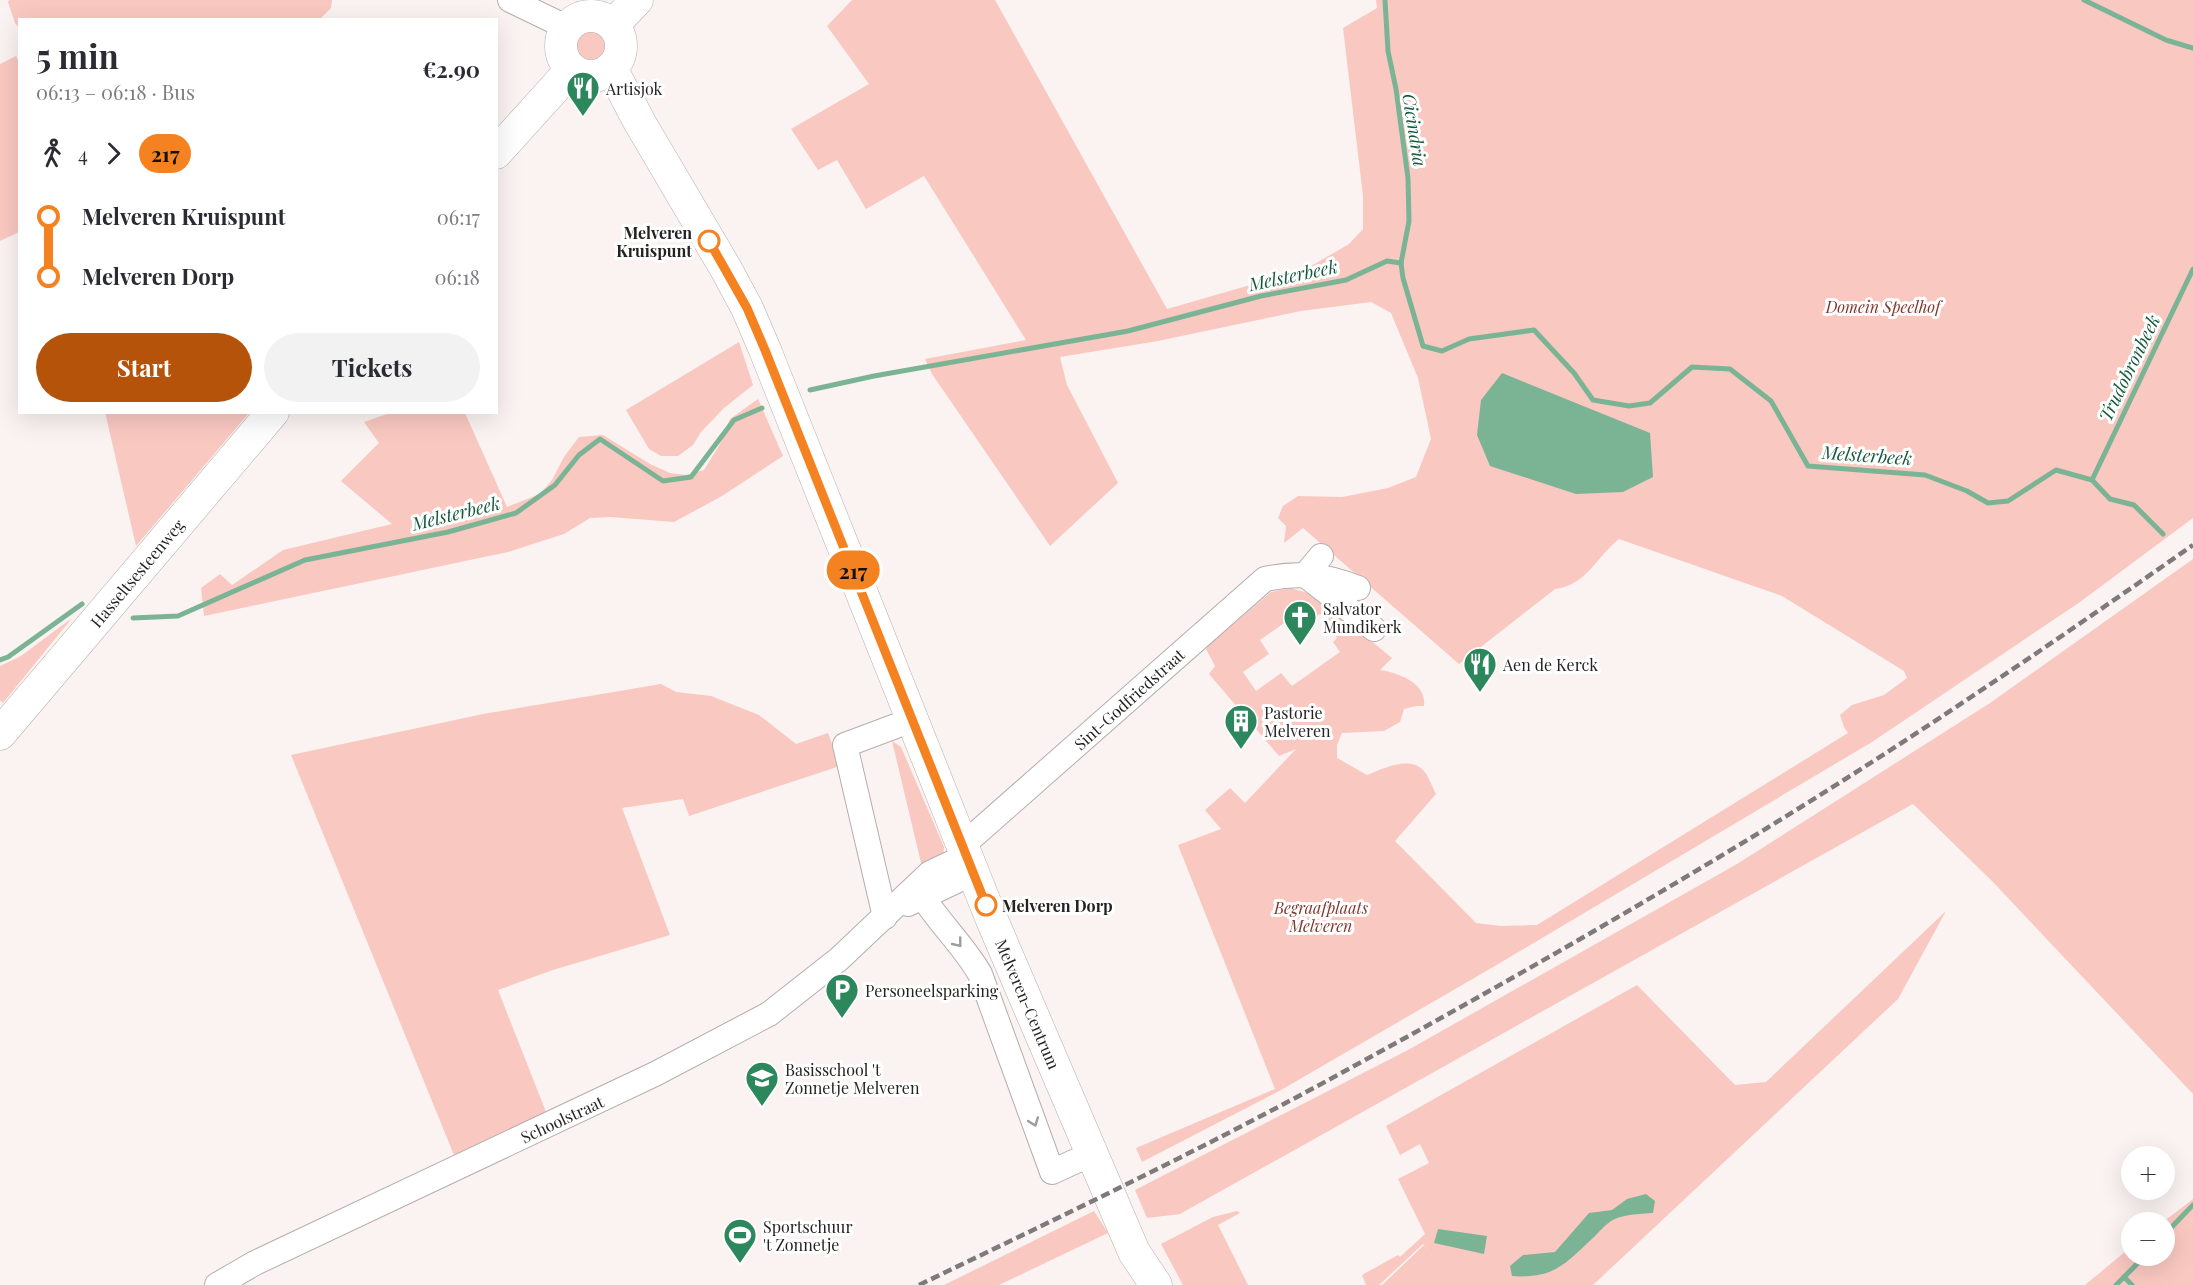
<!DOCTYPE html>
<html lang="en">
<head>
<meta charset="utf-8">
<style>
	:root { --surface:#fff; --page:#f2f2f3; --text:#2b2b33; --muted:#7c7c81; --accent:#b45309 }
	body { margin:0; font-family:"Playfair Display",serif; background:var(--page); color:var(--text); height:100vh; display:flex; flex-direction:column; font-size:22px; white-space:nowrap }
	* { box-sizing:border-box; margin:0 }
	p { font-size:20px; color:var(--muted) }
	.icon { flex:none; width:33px; height:33px; fill:none; stroke:currentColor; stroke-width:2; stroke-linecap:round; stroke-linejoin:round }
	.map { position:relative; flex:1; overflow:hidden }
	.panel { position:absolute; left:18px; top:18px; width:480px; height:396px; display:flex; flex-direction:column; background:var(--surface); border-radius:0px; box-shadow:0 6px 24px #0002 }
	.panel>* { flex:none }
	.badge { padding:0 12px; border-radius:20px; font-size:21px; line-height:39px }
	.controls { position:absolute; left:2121px; top:1146px; display:grid; gap:12px }
	.controls a { display:grid; place-items:center; width:54px; height:54px; border-radius:50%; background:var(--surface); box-shadow:0 6px 24px #0002; font-size:30px }
	.map>.badge { position:absolute; translate:-50% -50%; box-shadow:0 0 0 3px #fff }
	.legs { display:flex; align-items:center; gap:9px; height:66px; padding:0 18px; font-size:20px }
	.legs p { margin-inline-start:auto }
	.headline { display:flex; align-items:center; justify-content:space-between; height:102px; padding:0 18px }
	h1 { font-size:33px; font-weight:700; line-height:45px }
	.action { display:flex; gap:12px; margin-top:auto; padding:12px 18px }
	.action a { flex:1; height:69px; border-radius:36px; background:var(--accent); color:#fff; font-size:24px; font-weight:700; line-height:69px; text-align:center }
	.action a+a { background:var(--page); color:var(--text) }
	ul { padding:0 18px; list-style:none }
	li { display:flex; align-items:center; gap:21px; height:60px; font-size:22px }
	li i { display:grid; place-items:center; width:9px; height:100%; margin:0 8px; background:currentColor }
	li i::after { content:''; width:15px; height:15px; margin:-8px; border:4px solid; border-radius:50%; background:var(--surface) }
	li p { margin-inline-start:auto }
	li:first-child i { background:linear-gradient(#0000 50%,currentColor 0) }
	li:last-child i { background:linear-gradient(currentColor 50%,#0000 0) }
	.map>svg:first-child { display:block }
</style>
</head>
<body>
<div class="map">
<svg width="2193" height="1285" viewBox="0 0 2193 1285">
	<rect width="100%" height="100%" fill="#faf3f1"/>
	<!-- green -->
	<g fill="#f9c8c1" fill-rule="evenodd">
		<path d="M9,0H332L331,8L320,19L20,20L19,28L15,23L8,2Z"/>
		<path d="M852,0H995L1167,309L1306,269L1349,244L1363,229V196L1343,28L1377,8L1376,0H2193V518L2080,602L1872,742L1488,970L1281,1090L1142,1162L1136,1148L1275,1089L1178,845L1221,829L1205,810L1230,788L1245,803L1296,749L1279,756L1209,674L1215,666L1206,649L1209,645L1271,592L1290,588L1315,595L1392,658L1380,670C1399,673 1427,683 1424,706H1416L1404,709L1400,722L1384,731L1342,733L1337,745V758L1367,775C1382,769 1408,756 1422,769C1428,774 1432,787 1436,794L1395,841L1476,923L1501,926L1537,925L1848,733L1844,727L1840,715L1852,705L1884,695L1907,678L1904,671L1782,596L1619,539C1596,557 1587,585 1555,589L1459,664L1303,528L1284,543L1286,526L1278,518L1283,506L1298,496L1342,497L1388,488L1416,477L1431,439L1418,378L1391,313L1371,302L1301,311L1158,341L1060,357L1067,385L1118,483L1050,546L932,374L925,359L1026,340L924,176L866,209L837,160L818,170L791,129L869,84L827,26ZM1308,606L1315,617L1320,614L1337,638L1333,642L1340,652L1292,686L1281,673L1256,691L1243,672L1269,654L1260,640Z"/>
		<circle cx="591" cy="45" r="16"/>
		<path d="M16,56L20,65L19,232L0,241V64Z"/>
		<path d="M739,342L753,385L724,408L701,432L693,445L678,456H661L649,449L626,410Z"/>
		<path d="M758,399L783,456L722,496L674,522L611,517L590,518L564,534L508,552L204,616L201,588L220,574L232,585L283,550L392,524L341,481L379,443L364,422L390,413H465L507,507L540,494L552,480L564,457L579,437L603,435L650,464L670,473L686,475L704,470L720,444L730,419Z"/>
		<path d="M105,412H249V413L136,546Z"/>
		<path d="M2193,559V1094L1992,881L1913,804L1180,1214L1147,1218L1135,1190L1408,1050L1737,864L1990,703Z"/>
		<path d="M72,618L3,703L0,700V666L21,656Z"/>
		<path d="M661,684L676,692L711,696L759,715L796,744L828,733L840,766L689,816L683,799L622,808L670,935L553,970L498,990L548,1117L456,1160L291,755L483,714Z"/>
		<path d="M892,741L901,747L944,847L943,858L923,871Z"/>
		<path d="M1946,911L1898,999L1593,1285H1382L1424,1245L1443,1269L1423,1244L1379,1285H1366L1362,1275L1398,1255L1400,1257L1425,1234L1398,1179L1429,1163L1420,1144L1400,1155L1386,1126L1637,985L1735,1085L1766,1082Z"/>
		<path d="M2193,1199V1285H2085L2131,1247L2132,1256H2164L2163,1222Z"/>
		<path d="M1094,1211L1108,1233L999,1285H944Z"/>
		<path d="M1237,1211L1240,1213L1218,1225L1248,1285H1183L1161,1244L1213,1217Z"/>
	</g>
	<!-- water -->
	<g fill="#7bb494">
		<path d="M1502,373L1650,433L1653,477L1623,492L1576,494L1490,466L1477,435L1481,400Z"/>
		<path d="M1646,1194L1655,1201L1653,1213C1640,1214 1622,1214 1611,1221C1605,1225 1599,1232 1594,1237C1565,1264 1554,1279 1512,1276L1510,1266L1523,1255L1555,1252L1589,1213L1612,1210L1627,1199Z"/>
		<path d="M1438,1229L1487,1236L1484,1254L1434,1243Z"/>
	</g>
	<g fill="none" stroke-linecap="round" stroke-linejoin="round">
		<!-- stream -->
		<g stroke="#7bb494" stroke-width="5">
			<path d="M1385,0L1388,51L1396,89L1408,178L1409,221L1401,263"/>
			<path d="M2084,0L2166,40L2193,48"/>
			<path d="M810,390L874,376L1128,331L1261,296L1346,280L1387,261L1401,263L1403,278L1423,346L1442,351L1469,339L1534,330L1574,373L1593,400L1629,406L1650,403L1692,367L1730,369L1771,401L1808,466L1925,475L1967,491L1988,503L2008,501L2056,470L2092,480L2110,499L2134,505L2163,534"/>
			<path d="M2092,480L2193,269"/>
			<path d="M133,618L178,616L305,560L448,532L516,513L555,485L579,455L600,439L663,481L691,477L734,420L762,408"/>
			<path d="M0,660L8,657L82,604"/>
			<path d="M2164,1235L2193,1205"/>
			<path d="M2124,1277L2132,1285"/>
			<path d="M2116,1285L2145,1256"/>
		</g>
		<defs>
			<g id="minor">
				<path d="M510,0L566,27"/>
				<path d="M1321,556L1305,575L1374,629"/>
				<path d="M962,846L1265,579C1299,572 1325,575 1358,588"/>
				<path d="M923,897C940,924 964,946 980,974L1052,1172L1091,1154"/>
				<path d="M908,904L973,873"/>
				<path d="M885,917L845,745L912,720"/>
				<path d="M217,1285L255,1263L655,1074L769,1014L839,959L930,873L966,856"/>
			</g>
			<g id="major">
				<circle cx="591" cy="46" r="30"/>
				<path d="M613,25L637,0"/>
				<path d="M611,68L640,123L726,269L747,308L765,350L992,920L1134,1252L1156,1285"/>
				<path d="M496,153L572,69"/>
				<path d="M0,734L273,412"/>
			</g>
		</defs>
		<!-- minor casing -->
		<use href="#minor" stroke="#b5aead" stroke-width="26"/>
		<!-- major casing -->
		<use href="#major" stroke="#b5aead" stroke-width="33"/>
		<!-- minor -->
		<use href="#minor" stroke="#fff" stroke-width="24"/>
		<!-- major -->
		<use href="#major" stroke="#fff" stroke-width="32"/>
		<!-- rail -->
		<path stroke="#7e7a79" stroke-width="4.5" stroke-dasharray="9 4.5" stroke-linecap="butt" d="M919,1285C1062,1216 1205,1148 1343,1072C1486,994 1628,913 1767,828C1912,739 2053,643 2193,545"/>
	</g>
	<!-- one-way arrows -->
	<defs><path id="oneway-chevron" d="M-2-3.5L2.5 0L-2 3.5" fill="none" stroke-width="1.6" stroke-linecap="round" stroke-linejoin="round" transform="scale(1.5)"/></defs>
	<g stroke="#9d9c9c">
		<use href="#oneway-chevron" transform="translate(958 943) rotate(51)"/>
		<use href="#oneway-chevron" transform="translate(1034 1122) rotate(70)"/>
	</g>
	<g fill="none" stroke-linecap="round" stroke-linejoin="round">
		<defs>
			<path id="line-1" d="M709,241L747,308L765,350L986,905"/>
		</defs>
		<!-- line-1 casing -->
		<use href="#line-1" stroke="#fff" stroke-width="14"/>
		<!-- line-1 -->
		<use href="#line-1" stroke="#f58220" stroke-width="9"/>
	</g>
	<!-- icons -->
	<defs>
		<symbol id="restaurant-pin" viewBox="-11 -11 22 30"><path d="M0 17L-7.5 6A9.5 9.5 0 1 1 7.5 6Z" fill="#2d875d" stroke="#fff"/><path d="M-5-6h1v4h1v-4h1v4h1v-4h1v5L-1.5 .5V6h-2V.5L-5-1ZM5-6V6H3V1.5H1.5Q1.5-4 5-6Z" fill="#fff"/></symbol>
		<symbol id="church-pin" viewBox="-11 -11 22 30"><path d="M0 17L-7.5 6A9.5 9.5 0 1 1 7.5 6Z" fill="#2d875d" stroke="#fff"/><path d="M-1.2-6h2.4v3.5h3.3v2.4h-3.3V6h-2.4V-.1h-3.3v-2.4h3.3Z" fill="#fff"/></symbol>
		<symbol id="building-pin" viewBox="-11 -11 22 30"><path d="M0 17L-7.5 6A9.5 9.5 0 1 1 7.5 6Z" fill="#2d875d" stroke="#fff"/><path d="M-4-6H4V6H1V3H-1V6H-4ZM-2.5-4.3h1.7v1.8h-1.7ZM.8-4.3h1.7v1.8H.8ZM-2.5-1h1.7V.8h-1.7ZM.8-1h1.7V.8H.8Z" fill="#fff"/></symbol>
		<symbol id="parking-pin" viewBox="-11 -11 22 30"><path d="M0 17L-7.5 6A9.5 9.5 0 1 1 7.5 6Z" fill="#2d875d" stroke="#fff"/><path d="M-3.5-5.5H1a3.5 3.5 0 0 1 0 7H-1V5.5H-3.5ZM-1-3.4V-.6H.8a1.4 1.4 0 0 0 0-2.8Z" fill="#fff"/></symbol>
		<symbol id="school-pin" viewBox="-11 -11 22 30"><path d="M0 17L-7.5 6A9.5 9.5 0 1 1 7.5 6Z" fill="#2d875d" stroke="#fff"/><path d="M0-5L7-2L0 1L-7-2ZM-4 1L0 2.5L4 1V4Q0 6-4 4Z" fill="#fff"/></symbol>
		<symbol id="stadium-pin" viewBox="-11 -11 22 30"><path d="M0 17L-7.5 6A9.5 9.5 0 1 1 7.5 6Z" fill="#2d875d" stroke="#fff"/><path d="M0-5a6.5 5 0 1 0 0 10a6.5 5 0 1 0 0-10ZM-3.5-1.8h7v3.6h-7Z" fill="#fff"/></symbol>
	</defs>
	<g fill-rule="evenodd">
		<use href="#restaurant-pin" x="564" y="69" width="38" height="52"/>
		<use href="#church-pin" x="1281" y="598" width="38" height="52"/>
		<use href="#restaurant-pin" x="1461" y="645" width="38" height="52"/>
		<use href="#building-pin" x="1222" y="702" width="38" height="52"/>
		<use href="#parking-pin" x="823" y="971" width="38" height="52"/>
		<use href="#school-pin" x="743" y="1059" width="38" height="52"/>
		<use href="#stadium-pin" x="721" y="1216" width="38" height="52"/>
	</g>
	<!-- markers -->
	<g fill="#fff" stroke="#f58220" stroke-width="3">
		<circle cx="709" cy="241" r="10"/>
		<circle cx="986" cy="905" r="10"/>
	</g>
	<g text-anchor="middle" dominant-baseline="central" stroke-width="6" stroke-linejoin="round" paint-order="stroke">
		<!-- poi labels -->
		<g font-size="16" fill="#252322" stroke="#fff" text-anchor="start">
			<text x="606" y="88">Artisjok</text>
			<text x="1323" y="608">Salvator<tspan x="1323" dy="18">Mundikerk</tspan></text>
			<text x="1503" y="664">Aen de Kerck</text>
			<text x="1264" y="712">Pastorie<tspan x="1264" dy="18">Melveren</tspan></text>
			<text x="865" y="990">Personeelsparking</text>
			<text x="785" y="1069">Basisschool 't<tspan x="785" dy="18">Zonnetje Melveren</tspan></text>
			<text x="763" y="1226">Sportschuur<tspan x="763" dy="18">'t Zonnetje</tspan></text>
		</g>
		<!-- stop labels -->
		<g font-size="16" font-weight="bold" fill="#252322" stroke="#fff" text-anchor="end">
			<text x="692" y="232">Melveren<tspan x="692" dy="18">Kruispunt</tspan></text>
			<text x="1002" y="905" text-anchor="start">Melveren Dorp</text>
		</g>
		<!-- park labels -->
		<g font-size="16" font-style="italic" fill="#81362d" stroke="#fff">
			<text x="1883" y="306">Domein Speelhof</text>
			<text x="1321" y="907">Begraafplaats<tspan x="1321" dy="18">Melveren</tspan></text>
		</g>
		<!-- street labels -->
		<g font-size="16" fill="#252322" stroke="#fff">
			<text transform="translate(137 573) rotate(-50)">Hasseltsesteenweg</text>
			<text transform="translate(1129 699) rotate(-42)">Sint-Godfriedstraat</text>
			<text transform="translate(1028 1004) rotate(67)">Melveren-Centrum</text>
			<text transform="translate(562 1119) rotate(-25)">Schoolstraat</text>
		</g>
		<!-- water labels -->
		<g font-size="18" font-style="italic" fill="#14593a" stroke="#fff">
			<text transform="translate(1415 130) rotate(81)">Cicindria</text>
			<text transform="translate(1293 275) rotate(-12)">Melsterbeek</text>
			<text transform="translate(2129 368) rotate(-64)">Trudobronbeek</text>
			<text transform="translate(1867 455) rotate(4)">Melsterbeek</text>
			<text transform="translate(456 513) rotate(-14)">Melsterbeek</text>
		</g>
	</g>
</svg>
<div class="controls">
<a>+</a>
<a>−</a>
</div>
<b class="badge" style="left:853px;top:570px;background:#f58220;color:#111">217</b>
<section class="panel">
<div class="headline"><div><h1>5 min</h1><p>06:13 – 06:18 · Bus</p></div><b>€2.90</b></div>
<div class="legs"><svg class="icon" aria-label="walk" viewBox="0 0 24 24"><circle cx="13" cy="4" r="2"/><path d="M13 8l-2 6 4 7M11 14l-3 7M7 12l3-4h3l4 4"/></svg>4<svg class="icon" aria-label="forward" viewBox="0 0 24 24"><path d="M9 5l7 7-7 7"/></svg><b class="badge" style="background:#f58220;color:#111">217</b></div>
<ul>
<li><i style="color:#f58220"></i><b>Melveren Kruispunt</b><p>06:17</p></li>
<li><i style="color:#f58220"></i><b>Melveren Dorp</b><p>06:18</p></li>
</ul>
<div class="action"><a>Start</a><a>Tickets</a></div>
</section>
</div>
</body>
</html>
